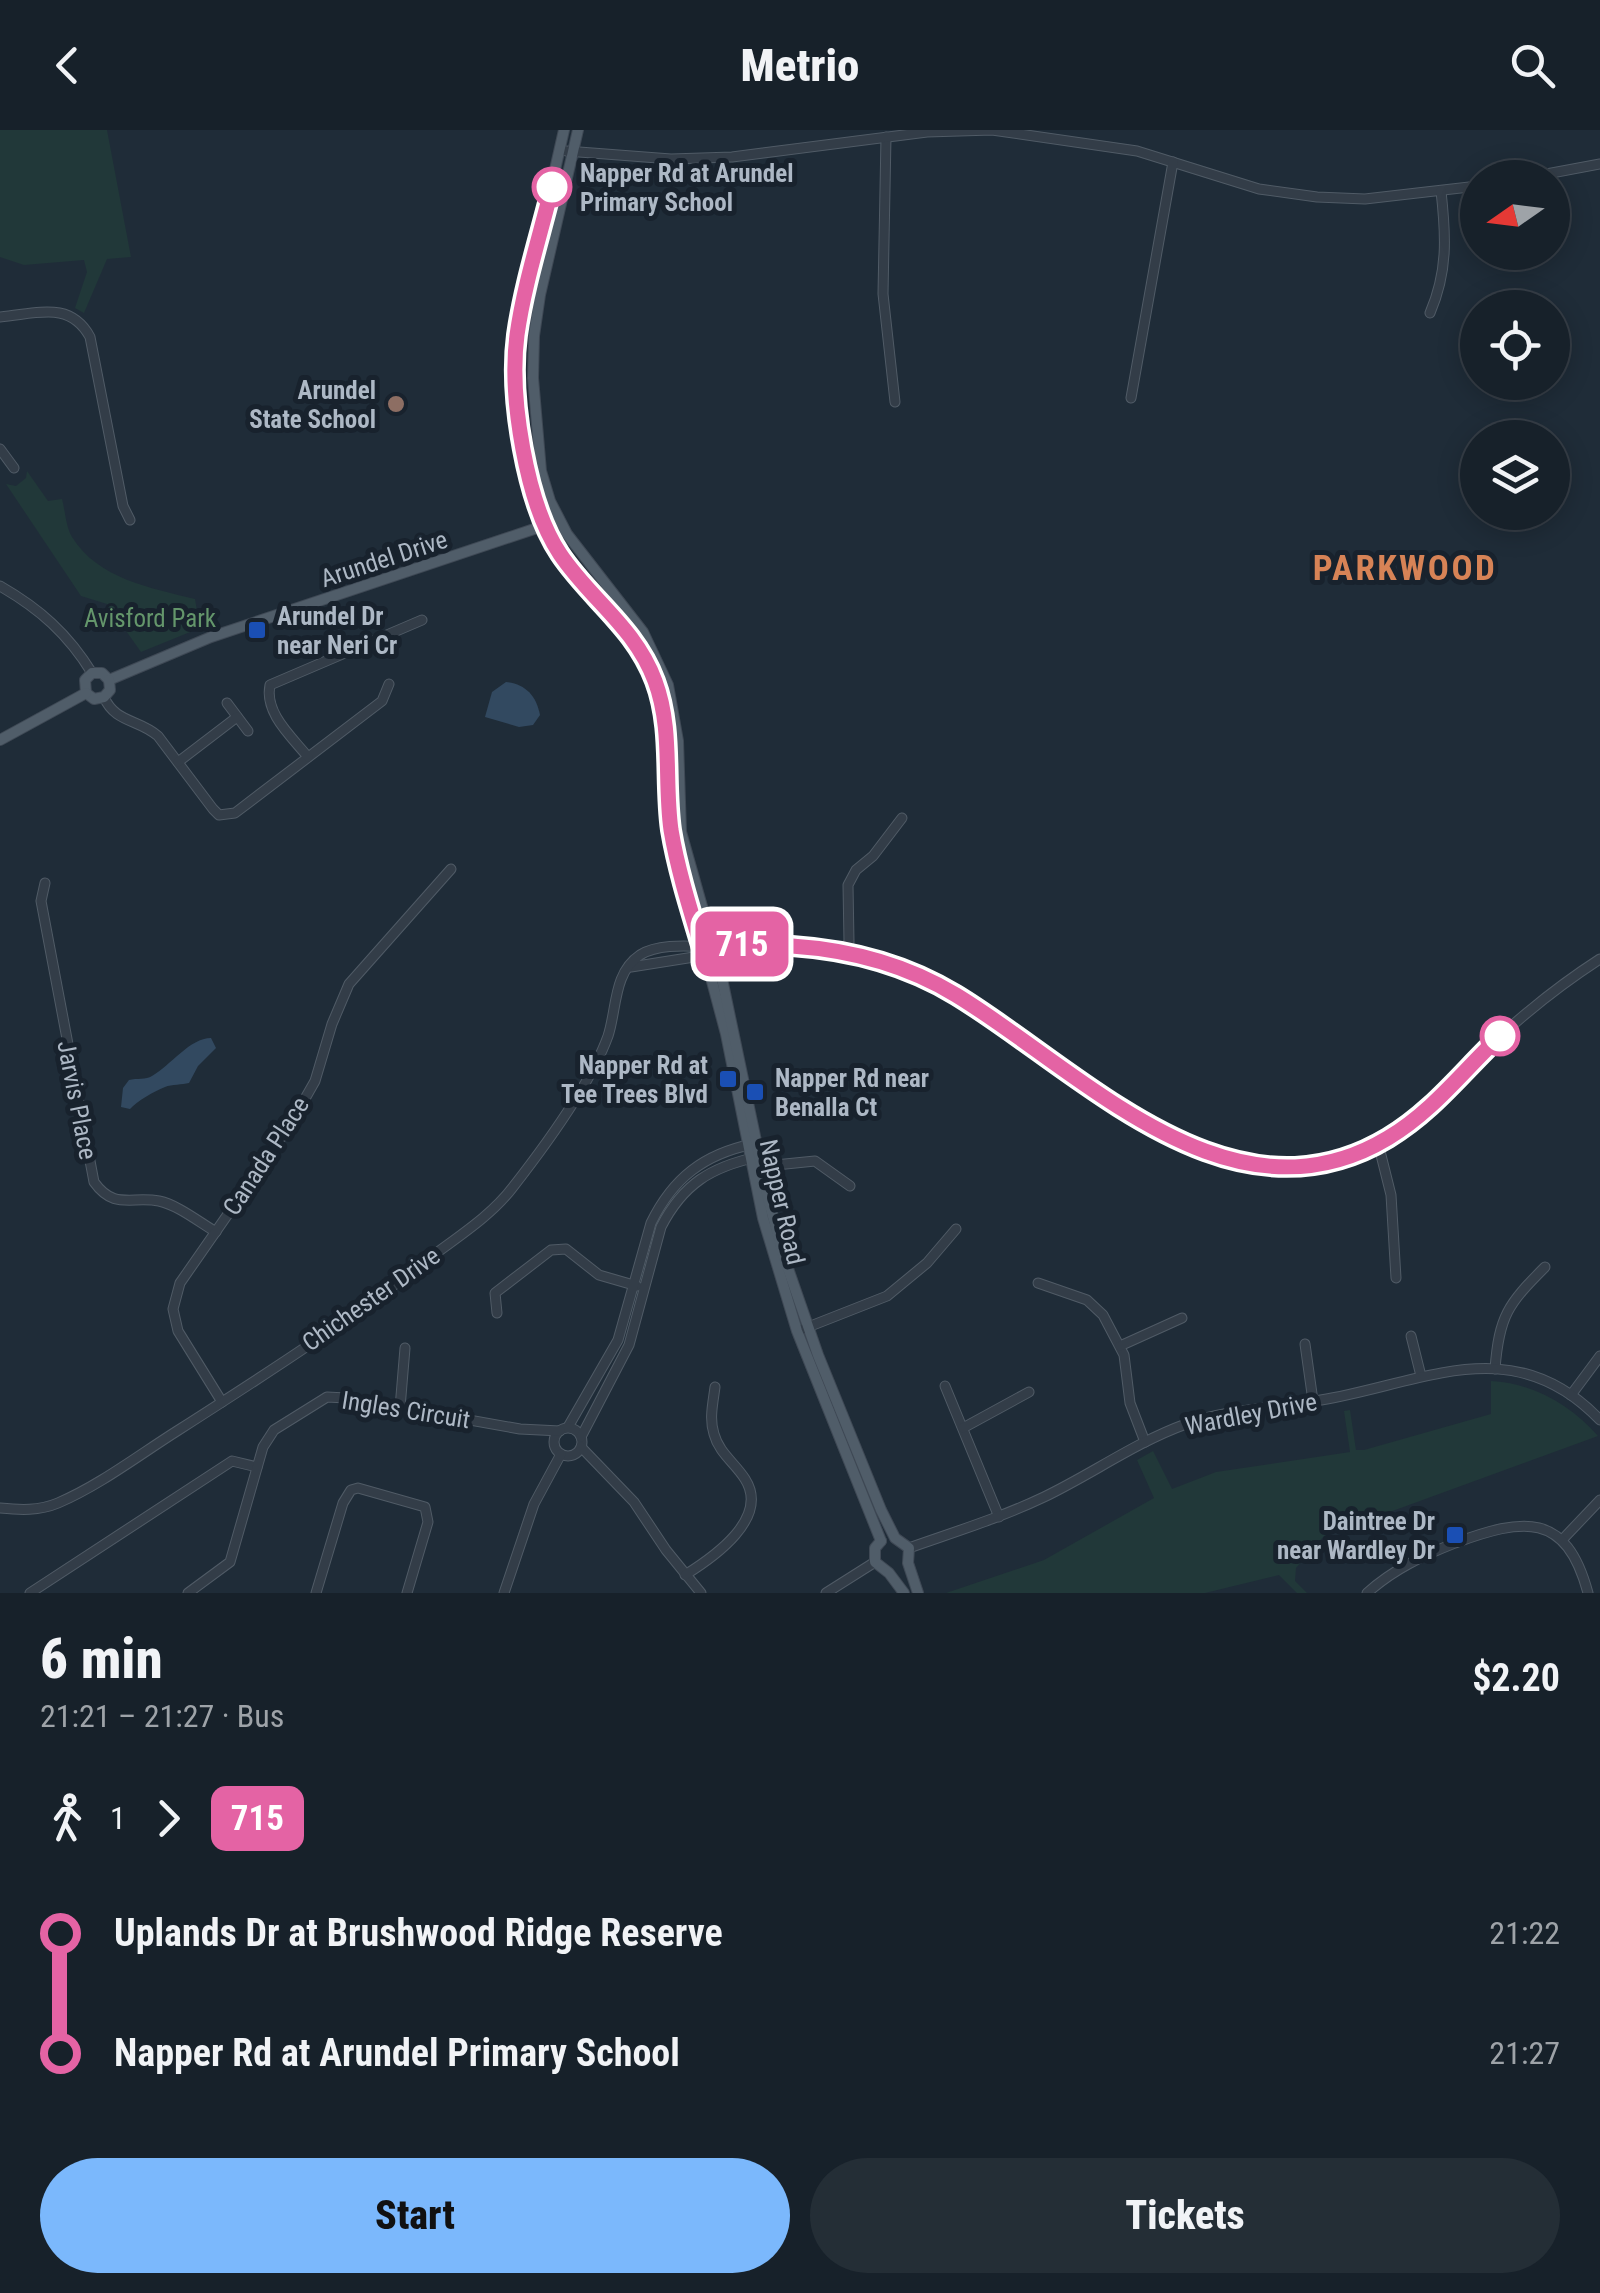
<!DOCTYPE html>
<html lang="en">
<head>
<meta charset="utf-8">
<style>
	:root { --surface:#17212a; --page:#242e36; --text:#f1f3f6; --muted:#9ea3a8; --line:#363e47; --accent:#7bb8fc }
	body { margin:0; font-family:"Roboto Condensed",sans-serif; background:var(--page); color:var(--text); height:100vh; display:flex; flex-direction:column; font-size:38px; white-space:nowrap }
	* { box-sizing:border-box; margin:0 }
	p { font-size:32px; color:var(--muted) }
	.icon { flex:none; width:55px; height:55px; fill:none; stroke:currentColor; stroke-width:2; stroke-linecap:round; stroke-linejoin:round }
	.map { position:relative; height:1463px; overflow:hidden }
	.sheet { display:flex; flex-direction:column; background:var(--surface); flex:1 }
	.sheet>* { flex:none }
	.badge { padding:0 20px; border-radius:15px; font-size:35px; line-height:65px }
	.needle { width:65px; rotate:256deg }
	.buttons { position:absolute; left:1460px; top:30px; display:grid; gap:20px }
	.buttons a { display:grid; place-items:center; width:110px; height:110px; border-radius:50%; background:var(--surface); box-shadow:0 5px 25px #0003,0 0 0 2px var(--line); font-size:50px }
	.map>.badge { position:absolute; translate:-50% -50%; box-shadow:0 0 0 5px #fff }
	.legs { display:flex; align-items:center; gap:15px; height:110px; padding:0 40px; font-size:32px }
	.legs p { margin-inline-start:auto }
	.summary { display:flex; align-items:center; justify-content:space-between; height:170px; padding:0 40px }
	h1 { font-size:55px; font-weight:800; line-height:75px }
	.action { display:flex; gap:20px; margin-top:auto; padding:20px 40px }
	.action a { flex:1; height:115px; border-radius:60px; background:var(--accent); color:#111; font-size:40px; font-weight:800; line-height:115px; text-align:center }
	.action a+a { background:var(--page); color:var(--text) }
	ul { padding:0 40px; list-style:none }
	li { display:flex; align-items:center; gap:35px; height:120px; font-size:38px }
	li i { display:grid; place-items:center; width:15px; height:100%; margin:0 12px; background:currentColor }
	li i::after { content:''; width:25px; height:25px; margin:-12px; border:8px solid; border-radius:50%; background:var(--surface) }
	li p { margin-inline-start:auto }
	li:first-child i { background:linear-gradient(#0000 50%,currentColor 0) }
	li:last-child i { background:linear-gradient(currentColor 50%,#0000 0) }
	header { display:flex; justify-content:space-between; align-items:center; height:130px; padding:0 40px; background:var(--surface); font-size:45px; font-weight:800 }
	.map>svg:first-child { display:block }
</style>
</head>
<body>
<header><svg class="icon" aria-label="back" viewBox="0 0 24 24"><path d="M15 5l-7 7 7 7"/></svg>Metrio<svg class="icon" aria-label="search" viewBox="0 0 24 24"><circle cx="10" cy="10" r="6"/><path d="M15 15l6 6"/></svg></header>
<div class="map">
<svg width="1600" height="1463" viewBox="0 0 1600 1463">
	<rect width="100%" height="100%" fill="#1f2c38"/>
	<!-- green -->
	<g fill="#213839">
		<path d="M0,0H107L131,127L107,129L84,183L75,178L87,142L84,130L24,135L0,127Z"/>
		<path d="M27,341L48,371L62,369C65,380 66,397 72,407C98,449 151,458 195,469L200,498L141,522L107,474L81,466L6,354L16,356L26,348Z"/>
		<path d="M1491,1251C1533,1253 1571,1275 1598,1306L1324,1406L1296,1438L1295,1451L1307,1463H1297L1279,1445L1205,1463H946L1044,1430L1154,1368L1137,1330L1153,1321L1172,1359L1216,1342L1350,1322L1344,1281L1350,1280L1356,1320H1364L1491,1284Z"/>
	</g>
	<!-- water -->
	<g fill="#324960">
		<path d="M506,552C525,554 536,565 540,585L533,595L519,597L485,587L492,562Z"/>
		<path d="M211,908L216,918L198,936L189,953C182,955 172,954 165,957C155,961 137,971 130,979L121,977L123,958L129,950C137,948 146,950 152,946C171,935 190,908 211,908Z"/>
	</g>
	<g fill="none" stroke-linecap="round" stroke-linejoin="round">
		<defs>
			<g id="minor">
				<path d="M886,7L883,164L895,272"/>
				<path d="M566,21L671,29L732,27L927,2L992,0L1137,21L1259,59L1317,67L1365,69L1478,56"/>
				<path d="M1525,48L1600,34"/>
				<path d="M1430,183C1448,141 1446,106 1441,61"/>
				<path d="M0,187C36,184 70,170 90,207L123,376L130,390"/>
				<path d="M1131,268L1173,32"/>
				<path d="M0,319L14,338"/>
				<path d="M0,456C40,479 68,504 92,543"/>
				<path d="M104,567C115,593 139,589 158,606L213,679L219,685L235,683L382,571L389,554"/>
				<path d="M227,573L248,601"/>
				<path d="M308,627C292,607 264,583 270,555L422,490"/>
				<path d="M178,632L237,587"/>
				<path d="M45,753L41,771L94,1052C114,1080 131,1066 159,1071C178,1075 199,1092 216,1102"/>
				<path d="M710,789L714,801L732,812"/>
				<path d="M844,820L849,812L848,755L856,740L873,726L902,688"/>
				<path d="M631,837L694,827L708,821"/>
				<path d="M1378,1013L1391,1065L1396,1148"/>
				<path d="M756,1037L815,1031L850,1056"/>
				<path d="M1038,1153L1087,1170L1103,1185L1124,1225L1130,1273L1145,1312"/>
				<path d="M497,1183L495,1163L551,1120L566,1119L599,1145L637,1156"/>
				<path d="M803,1199L887,1166L927,1133L956,1099"/>
				<path d="M1411,1206L1421,1246"/>
				<path d="M1305,1214L1313,1271"/>
				<path d="M1120,1216L1182,1188"/>
				<path d="M1495,1239C1499,1186 1508,1174 1545,1137"/>
				<path d="M945,1256L999,1387"/>
				<path d="M1571,1265L1600,1226"/>
				<path d="M222,1272L178,1201L173,1179L180,1153L290,995L315,951L332,894L349,854L451,739"/>
				<path d="M400,1278L405,1218"/>
				<path d="M568,1297L618,1210L651,1093C673,1048 704,1024 753,1014"/>
				<path d="M963,1298L1029,1262"/>
				<circle cx="568" cy="1312" r="14"/>
				<path d="M581,1307L629,1215L661,1097C683,1054 711,1037 757,1027"/>
				<path d="M581,1317L634,1372L666,1420L701,1463"/>
				<path d="M0,1378C20,1380 39,1381 58,1373C100,1355 139,1325 177,1301C263,1246 350,1190 431,1127C459,1106 492,1085 513,1057C545,1016 591,953 608,906C617,879 613,843 640,825C661,812 695,817 718,817C773,815 831,811 884,831C1036,890 1164,1075 1344,1027C1377,1018 1412,997 1437,973C1454,957 1467,937 1484,921C1520,887 1558,856 1600,829"/>
				<path d="M1562,1410L1600,1370"/>
				<path d="M909,1418C954,1402 1000,1388 1044,1367C1092,1344 1136,1312 1186,1294C1228,1279 1278,1278 1321,1270C1423,1253 1513,1199 1600,1290"/>
				<path d="M685,1445C714,1427 770,1388 745,1349C735,1333 719,1323 714,1304C709,1289 713,1273 715,1257"/>
				<path d="M30,1463L232,1331L257,1337"/>
				<path d="M188,1463L230,1432L263,1317L274,1300L327,1267L346,1268L520,1299L560,1301"/>
				<path d="M316,1463L343,1373L351,1360L358,1358L425,1377L428,1392L407,1463"/>
				<path d="M504,1463L534,1374L561,1324"/>
				<path d="M826,1463L875,1432"/>
				<path d="M1367,1463C1394,1439 1422,1426 1455,1413C1523,1388 1566,1381 1588,1463"/>
			</g>
			<g id="major">
				<path d="M564,0L517,207L516,242L524,325L529,352L544,396L565,431L618,490L639,518L660,566L666,595L672,701L726,904L763,1088L797,1201L881,1411"/>
				<path d="M578,0L540,165L534,206L533,248L541,341L550,371L567,404L643,502L668,555L678,611L681,702L721,844L768,1068L783,1124L818,1225L881,1380L895,1408L909,1418L908,1433L918,1463"/>
				<path d="M109,550L211,507L549,394"/>
				<path d="M86,563L85,550L92,543H102L109,550"/>
				<path d="M86,563L94,569L104,567L110,560L109,550"/>
				<path d="M0,610L86,563"/>
				<path d="M881,1411L875,1418V1432L889,1443L904,1463"/>
			</g>
		</defs>
		<!-- minor casing -->
		<use href="#minor" stroke="#505b66" stroke-width="11"/>
		<!-- major casing -->
		<use href="#major" stroke="#3f4955" stroke-width="12"/>
		<!-- minor -->
		<use href="#minor" stroke="#333d48" stroke-width="9"/>
		<!-- major -->
		<use href="#major" stroke="#505d69" stroke-width="10"/>
	</g>
	<g fill="none" stroke-linecap="round" stroke-linejoin="round">
		<defs>
			<path id="line-1" d="M552,57C540,106 524,155 517,205C509,266 526,373 560,424C590,469 635,497 655,551C673,599 664,650 671,700C678,742 692,785 704,825C723,807 766,814 792,816C851,820 905,834 956,865C1081,941 1230,1103 1388,1008C1433,981 1462,942 1500,906"/>
		</defs>
		<!-- line-1 casing -->
		<use href="#line-1" stroke="#fff" stroke-width="22"/>
		<!-- line-1 -->
		<use href="#line-1" stroke="#e463a4" stroke-width="15"/>
	</g>
	<!-- markers -->
	<g fill="#fff" stroke="#e463a4" stroke-width="5">
		<circle cx="552" cy="57" r="18"/>
		<circle cx="1500" cy="906" r="18"/>
	</g>
	<circle fill="#8d6e63" stroke="#18222d" stroke-width="4" cx="396" cy="274" r="10"/>
	<g fill="#1a4fb4" stroke="#18222d" stroke-width="4">
		<rect x="247" y="490" width="20" height="20" rx="5"/>
		<rect x="718" y="939" width="20" height="20" rx="5"/>
		<rect x="745" y="952" width="20" height="20" rx="5"/>
		<rect x="1445" y="1395" width="20" height="20" rx="5"/>
	</g>
	<g text-anchor="middle" dominant-baseline="central" stroke-width="10" stroke-linejoin="round" paint-order="stroke">
		<!-- stop labels -->
		<g font-size="25" font-weight="bold" fill="#adb8c5" stroke="#18222d" text-anchor="start">
			<text x="580" y="43">Napper Rd at Arundel<tspan x="580" dy="29">Primary School</tspan></text>
		</g>
		<!-- poi labels -->
		<g font-size="25" font-weight="bold" fill="#adb8c5" stroke="#18222d" text-anchor="end">
			<text x="376" y="260">Arundel<tspan x="376" dy="29">State School</tspan></text>
			<text x="277" y="486" text-anchor="start">Arundel Dr<tspan x="277" dy="29">near Neri Cr</tspan></text>
			<text x="708" y="935">Napper Rd at<tspan x="708" dy="29">Tee Trees Blvd</tspan></text>
			<text x="775" y="948" text-anchor="start">Napper Rd near<tspan x="775" dy="29">Benalla Ct</tspan></text>
			<text x="1435" y="1391">Daintree Dr<tspan x="1435" dy="29">near Wardley Dr</tspan></text>
		</g>
		<!-- street labels -->
		<g font-size="25" fill="#adb8c5" stroke="#18222d">
			<text transform="translate(384 429) rotate(-18)">Arundel Drive</text>
			<text transform="translate(77 970) rotate(79)">Jarvis Place</text>
			<text transform="translate(266 1026) rotate(-57)">Canada Place</text>
			<text transform="translate(782 1072) rotate(77)">Napper Road</text>
			<text transform="translate(371 1169) rotate(-35)">Chichester Drive</text>
			<text transform="translate(406 1280) rotate(9)">Ingles Circuit</text>
			<text transform="translate(1251 1284) rotate(-11)">Wardley Drive</text>
		</g>
		<!-- park labels -->
		<g font-size="25" fill="#64966b" stroke="#18222d">
			<text x="150" y="488">Avisford Park</text>
		</g>
		<!-- district labels -->
		<g font-size="35" font-weight="bold" letter-spacing="2.5" fill="#d78356" stroke="#18222d">
			<text x="1405" y="438">PARKWOOD</text>
		</g>
	</g>
</svg>
<div class="buttons">
<a><svg class="needle" viewBox="-14 -14 28 28"><path d="M0-13l5 13h-10z" fill="#e53935"/><path d="M0 13l5-13h-10z" fill="#9ea3a8"/></svg></a>
<a><svg class="icon" aria-label="locate" viewBox="0 0 24 24"><circle cx="12" cy="12" r="6"/><path d="M12 2v4M12 18v4M2 12h4M18 12h4"/></svg></a>
<a><svg class="icon" aria-label="layers" viewBox="0 0 24 24"><path d="M12 4l9 5-9 5-9-5zM3 14l9 5 9-5"/></svg></a>
</div>
<b class="badge" style="left:742px;top:814px;background:#e463a4;color:#fff">715</b>
</div>
<section class="sheet">
<div class="summary"><div><h1>6 min</h1><p>21:21 – 21:27 · Bus</p></div><b>$2.20</b></div>
<div class="legs"><svg class="icon" aria-label="walk" viewBox="0 0 24 24"><circle cx="13" cy="4" r="2"/><path d="M13 8l-2 6 4 7M11 14l-3 7M7 12l3-4h3l4 4"/></svg>1<svg class="icon" aria-label="forward" viewBox="0 0 24 24"><path d="M9 5l7 7-7 7"/></svg><b class="badge" style="background:#e463a4;color:#fff">715</b></div>
<ul>
<li><i style="color:#e463a4"></i><b>Uplands Dr at Brushwood Ridge Reserve</b><p>21:22</p></li>
<li><i style="color:#e463a4"></i><b>Napper Rd at Arundel Primary School</b><p>21:27</p></li>
</ul>
<div class="action"><a>Start</a><a>Tickets</a></div>
</section>
</body>
</html>
